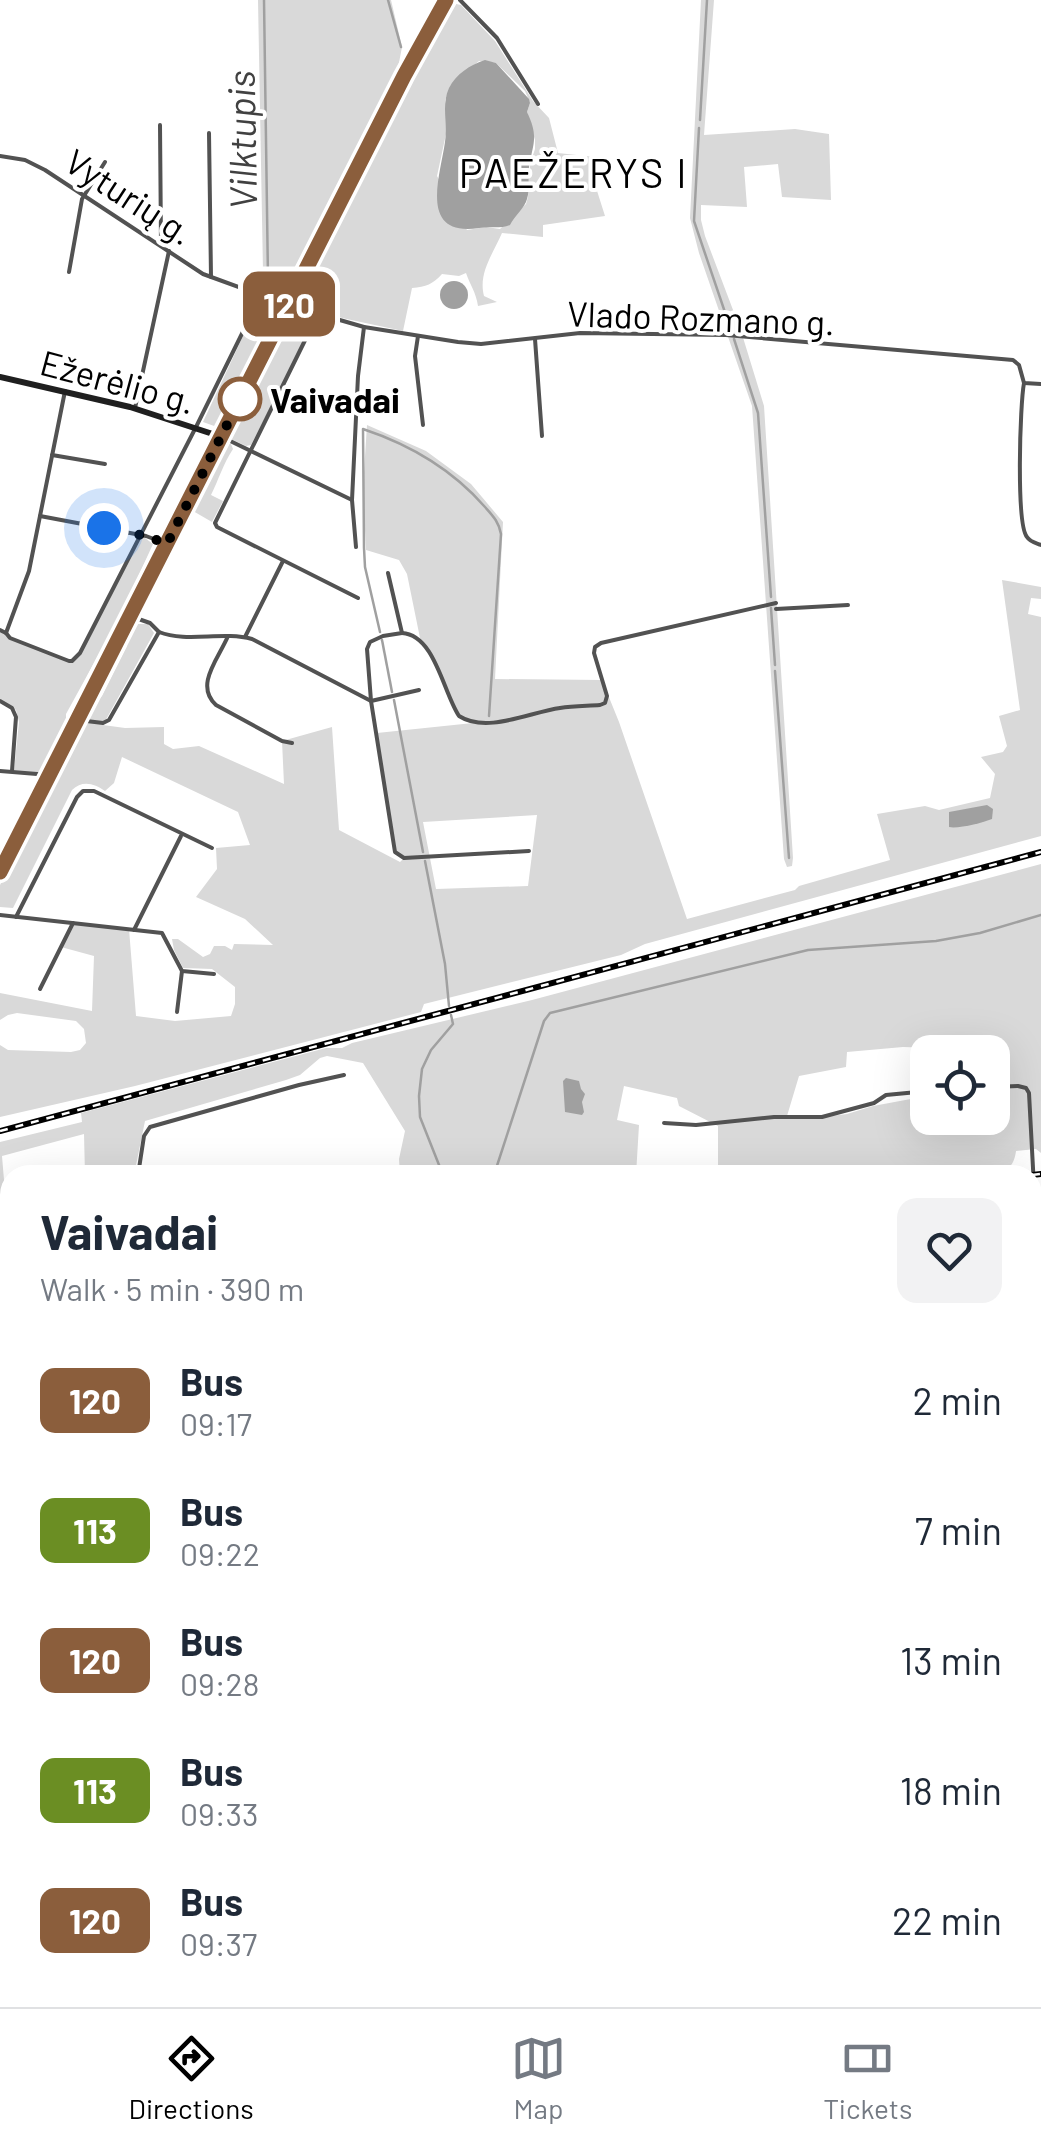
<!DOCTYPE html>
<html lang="en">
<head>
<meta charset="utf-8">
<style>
	:root { --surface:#fff; --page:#f2f2f3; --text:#1f2937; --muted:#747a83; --line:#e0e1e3; --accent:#000 }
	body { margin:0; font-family:Barlow,sans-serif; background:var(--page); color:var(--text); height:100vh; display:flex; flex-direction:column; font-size:38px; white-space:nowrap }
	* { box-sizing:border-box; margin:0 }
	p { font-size:32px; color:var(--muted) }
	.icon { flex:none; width:55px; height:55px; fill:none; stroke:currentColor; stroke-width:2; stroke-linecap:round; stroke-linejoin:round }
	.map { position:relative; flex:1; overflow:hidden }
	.panel { position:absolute; left:0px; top:1165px; width:1042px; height:842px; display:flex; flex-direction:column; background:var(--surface); border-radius:30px 30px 0 0; box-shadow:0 10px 40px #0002 }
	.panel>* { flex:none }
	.badge { padding:0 20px; border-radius:15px; font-size:35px; line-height:65px }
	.controls { position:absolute; left:910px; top:1035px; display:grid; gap:20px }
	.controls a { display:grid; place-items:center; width:100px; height:100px; border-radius:20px; background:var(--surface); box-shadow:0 10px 40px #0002; font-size:50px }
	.you { position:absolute; width:50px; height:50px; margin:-25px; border:8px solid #fff; border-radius:50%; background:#1a73e8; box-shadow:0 0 0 15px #1a73e833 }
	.map>.badge { position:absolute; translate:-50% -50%; box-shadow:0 0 0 5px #fff }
	.round { display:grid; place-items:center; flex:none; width:105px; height:105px; border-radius:20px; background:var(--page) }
	.summary { display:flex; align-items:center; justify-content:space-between; height:170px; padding:0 40px }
	h1 { font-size:48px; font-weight:700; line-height:75px }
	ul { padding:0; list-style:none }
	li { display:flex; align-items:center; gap:30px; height:130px; padding:0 40px }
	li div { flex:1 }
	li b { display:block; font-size:38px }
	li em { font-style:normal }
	li .badge { min-width:110px; font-weight:700; text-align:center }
	.tab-bar { display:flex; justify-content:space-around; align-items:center; height:140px; border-top:2px solid var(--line); background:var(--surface); font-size:28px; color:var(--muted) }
	.tab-bar a { display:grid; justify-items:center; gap:5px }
	.tab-bar .current { color:var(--accent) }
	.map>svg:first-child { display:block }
</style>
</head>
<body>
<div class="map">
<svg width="1041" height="2007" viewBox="0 0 1041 2007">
	<rect width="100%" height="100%" fill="#fff"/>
	<!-- green -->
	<g fill="#d9d9d9" fill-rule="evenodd">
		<path d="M258,0H391L402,47L398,68L283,296L279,297L256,288L263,272Z"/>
		<path d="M701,0H714L704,135L795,129L829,134L831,200L782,197L778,164L744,167L747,207L701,205V220L705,236L741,331L764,406L793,858L792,866L787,867L784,859L752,406L699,253L690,218Z"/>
		<path d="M456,4L461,5L495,41L533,101L549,118L558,153L595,157L592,175L605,216L543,225V237L502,233C493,254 478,273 484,296L497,302L478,306C476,292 470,285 466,273L459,276L442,274C433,284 426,287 412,288L403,331L342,318L299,304L298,302L426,52ZM479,61L496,63L525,91L530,103L527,112L535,140V149L530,164L528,197L526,204L500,229L486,227L467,230L437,176L446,134L445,100L451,85Z"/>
		<path d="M265,299L280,306L217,427L203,422L257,306Z"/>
		<path d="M297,311L310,314L314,321L251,445L246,446L229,438L228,433L248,402L251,391L291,312Z"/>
		<path d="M367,425L426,451L471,484L503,522L495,679L602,680L619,722L687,919L795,890L799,886L890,860L877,814L925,806L939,810L990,798L995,774L981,757L1003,752L1007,746L999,716L1020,710L1002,580L1041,587V599L1031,598L1028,614L1041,617V836L645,944L621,955L424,1004L421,1012L135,1086L0,1117V1045L8,1050L71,1052L80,1050L86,1043L84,1029L76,1021L17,1013L8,1015L0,1020V993L92,1011L94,956L61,947L73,923L129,929L136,1016L175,1021L231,1016L235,1004V987L212,969L183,968L174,950L172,939H178L203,957L210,954L214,946H225L232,950L234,944L273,945L245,919L196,897L217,869L216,848L250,845L238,812L122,757L114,783L105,791C94,783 82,780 72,790L13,908L0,907V885L94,704L102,696L127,646L126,639L133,624H148L154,633L103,725L125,728L164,727V744L173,749L199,746L284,784L282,741L332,727L339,830L400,862L403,859L397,855L377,733L473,723L459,716L428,649L420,638L407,574L399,560L366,550L363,488ZM537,815L528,886L436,889L423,822Z"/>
		<path d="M227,443L231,444L233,449C223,464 219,479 211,495L223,501L212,522L193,511L200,493Z"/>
		<path d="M141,535L153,544L122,612L66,714V722L42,771L37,774L14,771L19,722L16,710L0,700V630L10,638L69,661L75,659Z"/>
		<path d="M1041,864V1153L1036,1149L1016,1151C1014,1167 1006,1173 991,1175H718V1126L679,1106L677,1098L624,1086L617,1120L639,1125L636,1175H400L399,1159L405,1131L363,1063L327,1056L320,1058L300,1075L286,1080L145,1121L134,1175H85L84,1134L2,1156L8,1228H10V1252L0,1251V1142L82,1122L81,1113L326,1048H342L352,1043L532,1000ZM903,1047L933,1048L934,1052H992V1118H928L927,1096L873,1106L847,1114L822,1117L787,1116L799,1076L846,1067L847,1052Z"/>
		<path d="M1041,1398V1527L1033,1520L1032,1406Z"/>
		<path d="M1032,1523L1041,1530V1656L1036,1663L1032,1659V1572L1037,1569L1033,1558Z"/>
		<path d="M1033,1716L1041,1722V1841L1033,1831Z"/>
		<path d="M0,1868H10V1998H92L84,2007H0Z"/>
	</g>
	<!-- water -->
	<g fill="#a0a0a0">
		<path d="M485,60L496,63L529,99L530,103L527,112C539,137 533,143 529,167C528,177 530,189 527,199C525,208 514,216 510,225C500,229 490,226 479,228C418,237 440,177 445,142C448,124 441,105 449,88C456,74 470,65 485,60Z"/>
		<circle cx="454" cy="295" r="14"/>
		<path d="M987,805L993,809L992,819C982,823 958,829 949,827V812Z"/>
		<path d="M566,1078L579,1081L581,1089L585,1094L582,1102L584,1112L582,1115L565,1112L563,1081Z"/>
		<path d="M92,1998H160L156,2007H84Z"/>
	</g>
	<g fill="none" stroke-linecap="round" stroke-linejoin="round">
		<!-- stream -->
		<g stroke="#a0a0a0" stroke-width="2.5">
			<path d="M264,0L268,279"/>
			<path d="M388,0L401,47"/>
			<path d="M700,120L707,0"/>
			<path d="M699,128L694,221L731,330"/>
			<path d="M734,339L758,413L771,597"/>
			<path d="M771,608L775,665"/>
			<path d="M380,632L365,567L364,548L363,429C411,445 452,469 485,507C493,516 499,522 501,534L489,716"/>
			<path d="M382,640L392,692"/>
			<path d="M775,671L789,858"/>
			<path d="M394,700L423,852"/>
			<path d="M425,861L445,964L449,1006"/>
			<path d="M443,1175L420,1117L419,1096L422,1069L431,1050L453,1024L451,1015"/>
			<path d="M494,1175L544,1021L550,1013L808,950L936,941L980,933L1041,915"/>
			<path d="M1032,1408L1041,1400"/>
		</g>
		<defs>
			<path id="primary" d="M0,872L404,76L447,0"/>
		</defs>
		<!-- primary casing -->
		<use href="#primary" stroke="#dbdbdb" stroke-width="12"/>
		<!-- minor -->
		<g stroke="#525252" stroke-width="4">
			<path d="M460,0L497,38L538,104"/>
			<path d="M160,125L161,245"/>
			<path d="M209,133L211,277"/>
			<path d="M0,156L25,160L45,170L203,274L288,305L364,327L458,342L481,344L580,333L726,335L1013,360L1019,365L1024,383L1041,384"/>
			<path d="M69,272L82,199L105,162"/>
			<path d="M318,314L215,523L217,527L358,598"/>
			<path d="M418,336L415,356L423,425"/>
			<path d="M535,339L542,436"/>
			<path d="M1024,383C1020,404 1016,524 1027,537C1030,542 1036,543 1041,545"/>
			<path d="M135,408L169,251"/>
			<path d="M222,437L352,500"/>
			<path d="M52,455L105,464"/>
			<path d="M40,516L146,536L167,544"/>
			<path d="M356,547L352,500L358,376L364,327"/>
			<path d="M388,573L402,633L383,636L370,642L367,649L371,701L395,852L404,858L529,851"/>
			<path d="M776,609L848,605"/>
			<path d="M130,616L150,623L159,632"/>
			<path d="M0,630L6,633L10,638L69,661H72L80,653L196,427L260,297"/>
			<path d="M6,633L29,571L65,391"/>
			<path d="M402,633C435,635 443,692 459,716C487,734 530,712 560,708C573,706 587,706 600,705L605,703L607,696L594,653L595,647L601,643L776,603"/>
			<path d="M228,636C219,658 194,685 216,705L282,741L292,743"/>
			<path d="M245,637L283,561"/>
			<path d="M0,701L12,708L16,717L12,771"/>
			<path d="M78,720L103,723L109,720L159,632C187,643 222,631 252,639L371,701L419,690"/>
			<path d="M0,771L37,774L48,777"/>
			<path d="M0,915L162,933L182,971L214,974"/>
			<path d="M16,917L77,797L83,791H94L212,848"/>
			<path d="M134,930L181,836"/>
			<path d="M40,989L73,923"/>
			<path d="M177,1012L182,971"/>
			<path d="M992,1087L1018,1086L1026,1088L1029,1093L1034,1187L1041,1216"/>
			<path d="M664,1123L696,1125L774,1117H822L874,1103L886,1095L928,1091"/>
			<path d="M138,1175L144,1136L150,1127L299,1085L344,1075"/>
			<path d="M1032,1296L1041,1293"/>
			<path d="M0,1664H10"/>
			<path d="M1032,1927L1041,1925"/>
			<path d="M312,1998L317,2007"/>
			<path d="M506,1998L509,2007"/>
			<path d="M630,1998L631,2007"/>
			<path d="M686,1998L688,2007"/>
			<path d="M786,1998L788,2007"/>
			<path d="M958,1998L960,2007"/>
			<path d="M348,2007L363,1998"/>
		</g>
		<!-- secondary -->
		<g stroke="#1f1f1f" stroke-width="6">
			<path d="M0,377L130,407L222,437"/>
			<path d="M0,1464H10"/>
			<path d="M1032,1520L1041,1527"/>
			<path d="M997,2007L1041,1997"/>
		</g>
		<!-- primary -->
		<use href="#primary" stroke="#000" stroke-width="8"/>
		<defs>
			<g id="rail">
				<path d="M0,1131L1041,852"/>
				<path d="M1032,1175L1041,1174"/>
				<path d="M0,1257H10"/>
			</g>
		</defs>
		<!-- rail casing -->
		<use href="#rail" stroke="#000" stroke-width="6"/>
		<!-- rail -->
		<use href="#rail" stroke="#fff" stroke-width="2.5" stroke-dasharray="8" stroke-linecap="butt"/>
	</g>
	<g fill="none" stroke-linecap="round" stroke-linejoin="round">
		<defs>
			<path id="line" d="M0,872L404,76L446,0"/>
		</defs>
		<!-- line casing -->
		<use href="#line" stroke="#fff" stroke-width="22"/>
		<!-- line -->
		<use href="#line" stroke="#8b5e3c" stroke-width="15"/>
		<!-- walk -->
		<path stroke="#000" stroke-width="10" stroke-dasharray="0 18" d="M104,528L146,536L167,544L240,399"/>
	</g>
	<!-- markers -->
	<circle fill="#fff" stroke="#8b5e3c" stroke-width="5" cx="240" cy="399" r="20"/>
	<g text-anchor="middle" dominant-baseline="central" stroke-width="8" stroke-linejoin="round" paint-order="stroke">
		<!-- street labels -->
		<g font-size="35" fill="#000" stroke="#fff">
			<text transform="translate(130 196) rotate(33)">Vyturių g.</text>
			<text transform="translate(701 317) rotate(2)">Vlado Rozmano g.</text>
			<text transform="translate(118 381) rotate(15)">Ežerėlio g.</text>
		</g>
		<!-- stop labels -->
		<g font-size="35" font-weight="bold" fill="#000" stroke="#fff" text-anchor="start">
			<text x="270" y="399">Vaivadai</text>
		</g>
		<!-- water labels -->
		<g font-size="38" font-style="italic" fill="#414141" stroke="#fff">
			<text transform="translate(241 140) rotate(-91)">Vilktupis</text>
		</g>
		<!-- quarter labels -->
		<g font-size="40" letter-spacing="2.5" fill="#000" stroke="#fff">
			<text x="574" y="172">PAEŽERYS I</text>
		</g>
	</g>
</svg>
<div class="controls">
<a><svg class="icon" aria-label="locate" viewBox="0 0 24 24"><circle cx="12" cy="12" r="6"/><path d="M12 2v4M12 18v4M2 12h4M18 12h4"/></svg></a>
</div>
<div class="you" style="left:104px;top:528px"></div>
<b class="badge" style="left:289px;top:304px;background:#8b5e3c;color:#fff">120</b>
<section class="panel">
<div class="summary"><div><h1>Vaivadai</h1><p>Walk · 5 min · 390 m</p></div><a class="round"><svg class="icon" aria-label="heart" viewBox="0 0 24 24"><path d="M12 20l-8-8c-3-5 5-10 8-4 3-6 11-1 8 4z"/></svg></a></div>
<ul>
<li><span class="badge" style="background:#8b5e3c;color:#fff">120</span><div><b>Bus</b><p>09:17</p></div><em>2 min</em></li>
<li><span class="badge" style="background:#6b8e23;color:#fff">113</span><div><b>Bus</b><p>09:22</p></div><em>7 min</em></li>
<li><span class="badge" style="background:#8b5e3c;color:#fff">120</span><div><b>Bus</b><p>09:28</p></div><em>13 min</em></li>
<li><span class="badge" style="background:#6b8e23;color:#fff">113</span><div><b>Bus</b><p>09:33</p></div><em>18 min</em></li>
<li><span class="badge" style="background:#8b5e3c;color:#fff">120</span><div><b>Bus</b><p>09:37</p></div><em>22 min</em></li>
</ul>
</section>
</div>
<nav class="tab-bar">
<a class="current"><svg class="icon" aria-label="directions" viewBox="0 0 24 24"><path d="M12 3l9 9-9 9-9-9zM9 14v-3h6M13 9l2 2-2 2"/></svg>Directions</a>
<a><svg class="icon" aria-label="map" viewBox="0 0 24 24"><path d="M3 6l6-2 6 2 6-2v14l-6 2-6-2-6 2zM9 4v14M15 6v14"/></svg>Map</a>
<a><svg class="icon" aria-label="tickets" viewBox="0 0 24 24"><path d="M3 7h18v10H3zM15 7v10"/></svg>Tickets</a>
</nav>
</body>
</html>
